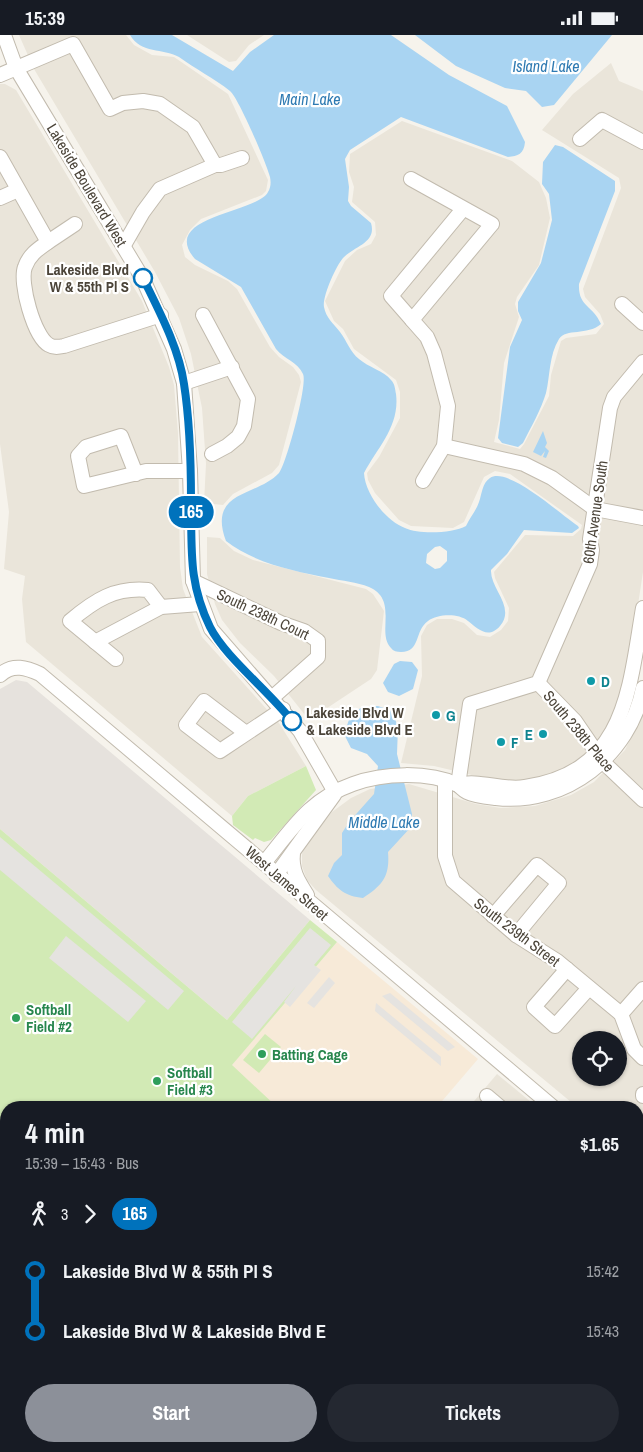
<!DOCTYPE html>
<html lang="en">
<head>
<meta charset="utf-8">
<style>
	:root { --surface:#171b24; --page:#242831; --text:#f1f3f6; --muted:#9ea1a6; --accent:#8c9099 }
	body { margin:0; font-family:"Archivo Narrow",sans-serif; background:var(--page); color:var(--text); height:100vh; display:flex; flex-direction:column; font-size:19px; white-space:nowrap }
	* { box-sizing:border-box; margin:0 }
	p { font-size:16px; color:var(--muted) }
	.icon { flex:none; width:28px; height:28px; fill:none; stroke:currentColor; stroke-width:2; stroke-linecap:round; stroke-linejoin:round }
	.map { position:relative; flex:1; overflow:hidden }
	.panel { position:absolute; left:0px; top:1066px; width:644px; height:351px; display:flex; flex-direction:column; background:var(--surface); border-radius:20px 20px 0 0; box-shadow:0 1px 4px #0004 }
	.panel>* { flex:none }
	.badge { padding:0 10px; border-radius:16px; font-size:18px; line-height:32px }
	.controls { position:absolute; left:572px; top:996px; display:grid; gap:10px }
	.controls a { display:grid; place-items:center; width:55px; height:55px; border-radius:50%; background:var(--surface); box-shadow:0 1px 4px #0004; font-size:25px }
	.map>.badge { position:absolute; translate:-50% -50%; box-shadow:0 0 0 2px #fff }
	.legs { display:flex; align-items:center; gap:8px; height:55px; padding:0 25px; font-size:16px }
	.legs p { margin-inline-start:auto }
	.overview { display:flex; align-items:center; justify-content:space-between; height:85px; padding:0 25px }
	h1 { font-size:28px; font-weight:700; line-height:38px }
	.action { display:flex; gap:10px; margin-top:auto; padding:10px 25px }
	.action a { flex:1; height:58px; border-radius:30px; background:var(--accent); color:#fff; font-size:20px; font-weight:700; line-height:58px; text-align:center }
	.action a+a { background:var(--page); color:var(--text) }
	ul { padding:0 25px; list-style:none }
	li { display:flex; align-items:center; gap:18px; height:60px; font-size:19px }
	li i { display:grid; place-items:center; width:8px; height:100%; margin:0 6px; background:currentColor }
	li i::after { content:''; width:12px; height:12px; margin:-6px; border:4px solid; border-radius:50%; background:var(--surface) }
	li p { margin-inline-start:auto }
	li:first-child i { background:linear-gradient(#0000 50%,currentColor 0) }
	li:last-child i { background:linear-gradient(currentColor 50%,#0000 0) }
	.status { display:flex; justify-content:space-between; align-items:center; height:35px; padding:0 25px; background:var(--surface); direction:ltr }
	.status svg { height:14px; fill:currentColor }
	.map>svg:first-child { display:block }
</style>
</head>
<body>
<div class="status"><b>15:39</b><svg viewBox="0 0 49 12"><path d="M0 12V9h3v3zM5 12V6h3v6zM10 12V3h3v9zM15 12V0h3v12zM26 1h20v11H26zM47 4h2v5h-2z"/></svg></div>
<div class="map">
<svg width="643" height="1417" viewBox="0 0 643 1417">
	<rect width="100%" height="100%" fill="#f6f3ec"/>
	<!-- residential -->
	<g fill="#eae5da" fill-rule="evenodd">
		<path d="M19,0H126L134,10L152,20L174,22L228,59L268,145L266,156L262,160L201,184L190,195L182,210L185,222L195,230L228,246L237,254L270,312L279,322L293,332L299,340L301,347L279,430L272,438L233,459L223,470L204,468L206,429L202,373L191,319L179,283L155,237L34,34Z"/>
		<path d="M187,0H264L249,10L236,26L229,27Z"/>
		<path d="M611,28L619,46L643,56V537L623,668L607,700L575,731L522,748L493,745L434,731L401,728L422,641L421,601L427,590L437,584H452L464,588L477,600L490,602L501,595L508,586L509,573L495,543L494,537L525,500L573,501L581,494L582,490L510,439L495,436L484,442L464,487L453,493L411,491L399,485L375,458L368,445L367,438L379,422L400,383V357L396,345L354,314L343,294L334,286L325,266L345,226L357,215L371,209L376,200L375,187L352,167L354,152L349,137L350,119L402,86L512,126L539,147L546,163L550,183L539,230L517,262L515,269L519,282L504,328L499,385L494,407L520,414L524,409L549,361L551,340L561,306L566,303L596,299L604,289L600,279L585,262L583,254L621,153L619,143L542,95L573,59Z"/>
		<path d="M0,49H5L16,55L142,266L169,332L174,350L178,398L180,532L183,554L202,602L279,688L306,731L248,761L232,781L26,607L22,564L25,541L4,534L9,477L0,409Z"/>
		<path d="M207,502L220,503L234,516L253,525L366,554L373,559L384,576L377,635L371,644L309,685L274,641L240,608L222,585L215,569L207,539Z"/>
		<path d="M643,678V1127L638,1123V1072H577L316,855L307,845L302,831V819L306,808L332,777L351,763L370,754L409,749L476,769L501,773L535,771L571,760L594,747L625,715ZM581,1005H619V1042H581Z"/>
		<path d="M497,1039L537,1072H469Z"/>
		<path d="M638,1157L643,1161V1417H176L181,1411H638Z"/>
		<path d="M0,1374L6,1379V1411H45L52,1417H0Z"/>
	</g>
	<!-- commercial -->
	<path fill="#f7ead8" d="M337,907L478,1024L437,1072H276L229,1033Z"/>
	<!-- industrial -->
	<path fill="#e6e2dd" d="M16,645L27,647L310,885L227,985L0,794V654Z"/>
	<!-- green -->
	<g fill="#d2eab5">
		<path d="M306,731L316,755L271,805L264,807L255,803L253,805L233,790L232,781L248,761Z"/>
		<path d="M0,794L227,985L310,885L337,907L232,1030L277,1072H6V1379L0,1374Z"/>
		<path d="M265,999L281,1012L259,1038L243,1025Z"/>
		<path d="M638,1157L643,1161V1237H638Z"/>
		<path d="M638,1322L643,1327V1352L638,1376Z"/>
		<path d="M45,1411H162L157,1417H52Z"/>
		<path d="M526,1411H626L620,1417H524Z"/>
	</g>
	<!-- parking -->
	<g fill="#e5e3e0">
		<path d="M0,802L184,956L168,975L0,835Z"/>
		<path d="M310,893L331,910L314,930L321,935L290,972L284,967L296,951L252,1004L232,987Z"/>
		<path d="M66,901L146,966L128,987L49,923Z"/>
		<path d="M329,942L335,948L314,973L307,968Z"/>
		<path d="M390,958L455,1012L448,1016L382,961Z"/>
		<path d="M376,968L441,1022V1031L375,976Z"/>
	</g>
	<!-- water -->
	<g fill="#a9d4f2" fill-rule="evenodd">
		<path d="M130,0H172L233,36L250,17L274,0H391L449,40L507,71L525,107C524,119 518,121 508,122L401,82L350,115L345,124L349,152L348,166L351,171L371,188C377,208 354,211 343,223C336,231 322,262 324,272C326,283 333,288 340,297C347,306 350,317 359,324C368,332 384,336 391,345C395,349 395,354 396,359C400,391 378,412 364,438C365,459 386,486 405,493C420,500 453,498 466,491C470,482 476,476 479,467C482,459 482,448 490,443C508,431 561,480 578,491L579,493L572,498L524,495L507,519L491,535C490,554 516,572 500,591C488,605 477,593 468,586C458,578 438,579 428,586C414,596 421,617 401,617C397,617 393,616 391,613C376,598 399,565 369,552C357,547 342,546 329,543C294,536 254,528 226,506C207,455 257,462 279,438C286,430 308,349 303,339C298,327 284,324 276,314L241,252L195,224C158,181 258,178 268,157C271,152 271,147 270,142C267,129 238,62 230,56C214,43 195,34 179,22C163,13 141,19 130,0ZM440,511L447,516V526L440,533L435,534L426,528L427,519L435,512Z"/>
		<path d="M415,0H612L554,70L542,72L526,56L505,53L456,31Z"/>
		<path d="M555,110L563,112L615,146V156L579,249C578,272 593,270 601,289C587,301 566,293 559,304C549,320 550,341 546,358C541,375 531,392 523,408L518,412L502,408L498,403L510,312L522,285L518,276V267L541,228L552,185L549,159L542,149L543,127Z"/>
		<path d="M543,396L547,408L545,412L549,416L546,423L543,422L545,416L541,421L533,417Z"/>
		<path d="M400,626L412,627L418,635L413,654L399,661L388,657L383,648L394,629Z"/>
		<path d="M364,671H378L392,676L398,692L397,719L412,779L410,793L388,817C390,841 383,850 363,863C345,861 338,855 328,841L334,828L342,820V798L349,787L374,759L378,731L367,719L351,713L344,699L351,679Z"/>
	</g>
	<g fill="none" stroke-linecap="round" stroke-linejoin="round">
		<defs>
			<g id="minor">
				<path d="M4,0L16,33L143,244L174,314L184,348L190,436L193,546L211,594L300,696L335,757"/>
				<path d="M0,40L73,9L110,74L123,68L143,66L160,69L193,92L215,130"/>
				<path d="M580,104L602,85L643,107"/>
				<path d="M0,122L48,207C38,214 29,220 25,232C19,247 34,302 49,310C54,313 59,312 64,311L161,280"/>
				<path d="M411,144L492,189L412,285L427,302L434,318L448,371L444,411L423,446"/>
				<path d="M0,163L18,155"/>
				<path d="M48,207L75,189"/>
				<path d="M124,210L143,177L160,154L215,130H221L242,123"/>
				<path d="M622,269L643,288"/>
				<path d="M203,280L248,364L244,391L238,402L227,411L212,419"/>
				<path d="M412,285L391,261L463,174"/>
				<path d="M184,348L232,332"/>
				<path d="M444,411L524,429L552,443L595,474L643,483"/>
				<path d="M136,439L121,401L86,412L78,421L84,451L146,436H190"/>
				<path d="M193,546L281,588L304,596L318,606V622L273,662"/>
				<path d="M95,607L161,572L200,569"/>
				<path d="M116,624L70,586C95,565 115,552 148,555L161,572"/>
				<path d="M0,640C13,628 27,633 40,639L553,1072"/>
				<path d="M538,648L575,686L603,727L643,765"/>
				<path d="M246,698L204,666L186,690L220,716L283,674"/>
				<path d="M445,747V821L453,846L516,900L557,926L621,979L634,1014L643,1023"/>
				<path d="M458,750L470,669L538,648L590,529L592,515L590,504L610,373L614,362L643,327"/>
				<path d="M458,750C479,744 502,756 525,752C626,737 629,655 643,573"/>
				<path d="M293,818C291,835 298,846 307,860"/>
				<path d="M264,828C292,794 310,764 353,749C383,738 428,736 458,750C461,752 463,755 467,757C475,761 487,762 496,763C566,771 630,720 643,653"/>
				<path d="M276,840L334,760"/>
				<path d="M493,881L537,830L559,848L516,900"/>
				<path d="M567,934L534,972L555,991L589,953"/>
				<path d="M621,979L643,954"/>
				<path d="M643,1059V1061"/>
				<path d="M487,1061L500,1072"/>
				<path d="M638,1142L643,1146"/>
				<path d="M638,1409L643,1397"/>
				<path d="M299,1411L306,1417"/>
				<path d="M315,1417L320,1411"/>
				<path d="M460,1417H467"/>
			</g>
		</defs>
		<!-- minor casing -->
		<use href="#minor" stroke="#c2bbae" stroke-width="16"/>
		<!-- minor -->
		<use href="#minor" stroke="#fff" stroke-width="14"/>
	</g>
	<g fill="none" stroke-linecap="round" stroke-linejoin="round">
		<defs>
			<path id="line-1" d="M143,243C159,276 179,313 184,349C190,387 191,428 191,466C192,514 188,547 210,592C225,622 270,657 292,686"/>
		</defs>
		<!-- line-1 casing -->
		<use href="#line-1" stroke="#fff" stroke-width="11"/>
		<!-- line-1 -->
		<use href="#line-1" stroke="#0072bc" stroke-width="8"/>
	</g>
	<!-- markers -->
	<g fill="#fff" stroke="#0072bc" stroke-width="2.5">
		<circle cx="143" cy="243" r="9"/>
		<circle cx="292" cy="686" r="9"/>
	</g>
	<g fill="#0f9aa8" stroke="#fff" stroke-width="2">
		<circle cx="591" cy="646" r="5"/>
		<circle cx="436" cy="680" r="5"/>
		<circle cx="543" cy="699" r="5"/>
		<circle cx="501" cy="707" r="5"/>
	</g>
	<g fill="#2e9e5b" stroke="#fff" stroke-width="2">
		<circle cx="16" cy="983" r="5"/>
		<circle cx="262" cy="1019" r="5"/>
		<circle cx="157" cy="1046" r="5"/>
	</g>
	<g text-anchor="middle" dominant-baseline="central" stroke-width="4.5" stroke-linejoin="round" paint-order="stroke">
		<!-- street labels -->
		<g font-size="15" fill="#4b4439" stroke="#fff">
			<text transform="translate(87 150) rotate(59)">Lakeside Boulevard West</text>
			<text transform="translate(595 477) rotate(-82)">60th Avenue South</text>
			<text transform="translate(263 579) rotate(25)">South 238th Court</text>
			<text transform="translate(579 696) rotate(50)">South 238th Place</text>
			<text transform="translate(287 848) rotate(41)">West James Street</text>
			<text transform="translate(517 897) rotate(37)">South 239th Street</text>
		</g>
		<!-- stop labels -->
		<g font-size="15" font-weight="bold" fill="#4b4439" stroke="#fff" text-anchor="end">
			<text x="129" y="234">Lakeside Blvd<tspan x="129" dy="17">W &amp; 55th Pl S</tspan></text>
			<text x="306" y="677" text-anchor="start">Lakeside Blvd W<tspan x="306" dy="17">&amp; Lakeside Blvd E</tspan></text>
		</g>
		<!-- culture labels -->
		<g font-size="15" font-weight="bold" fill="#0d838f" stroke="#fff" text-anchor="start">
			<text x="601" y="646">D</text>
			<text x="446" y="680">G</text>
			<text x="533" y="699" text-anchor="end">E</text>
			<text x="511" y="707">F</text>
		</g>
		<!-- leisure labels -->
		<g font-size="15" font-weight="bold" fill="#27864d" stroke="#fff" text-anchor="start">
			<text x="26" y="974">Softball<tspan x="26" dy="17">Field #2</tspan></text>
			<text x="272" y="1019">Batting Cage</text>
			<text x="167" y="1037">Softball<tspan x="167" dy="17">Field #3</tspan></text>
		</g>
		<!-- water labels -->
		<g font-size="16" font-style="italic" fill="#2e7ab2" stroke="#fff">
			<text x="546" y="31">Island Lake</text>
			<text x="310" y="64">Main Lake</text>
			<text x="384" y="787">Middle Lake</text>
		</g>
	</g>
</svg>
<div class="controls">
<a><svg class="icon" aria-label="locate" viewBox="0 0 24 24"><circle cx="12" cy="12" r="6"/><path d="M12 2v4M12 18v4M2 12h4M18 12h4"/></svg></a>
</div>
<b class="badge" style="left:191px;top:477px;background:#0072bc;color:#fff">165</b>
<section class="panel">
<div class="overview"><div><h1>4 min</h1><p>15:39 – 15:43 · Bus</p></div><b>$1.65</b></div>
<div class="legs"><svg class="icon" aria-label="walk" viewBox="0 0 24 24"><circle cx="13" cy="4" r="2"/><path d="M13 8l-2 6 4 7M11 14l-3 7M7 12l3-4h3l4 4"/></svg>3<svg class="icon" aria-label="forward" viewBox="0 0 24 24"><path d="M9 5l7 7-7 7"/></svg><b class="badge" style="background:#0072bc;color:#fff">165</b></div>
<ul>
<li><i style="color:#0072bc"></i><b>Lakeside Blvd W &amp; 55th Pl S</b><p>15:42</p></li>
<li><i style="color:#0072bc"></i><b>Lakeside Blvd W &amp; Lakeside Blvd E</b><p>15:43</p></li>
</ul>
<div class="action"><a>Start</a><a>Tickets</a></div>
</section>
</div>
</body>
</html>
